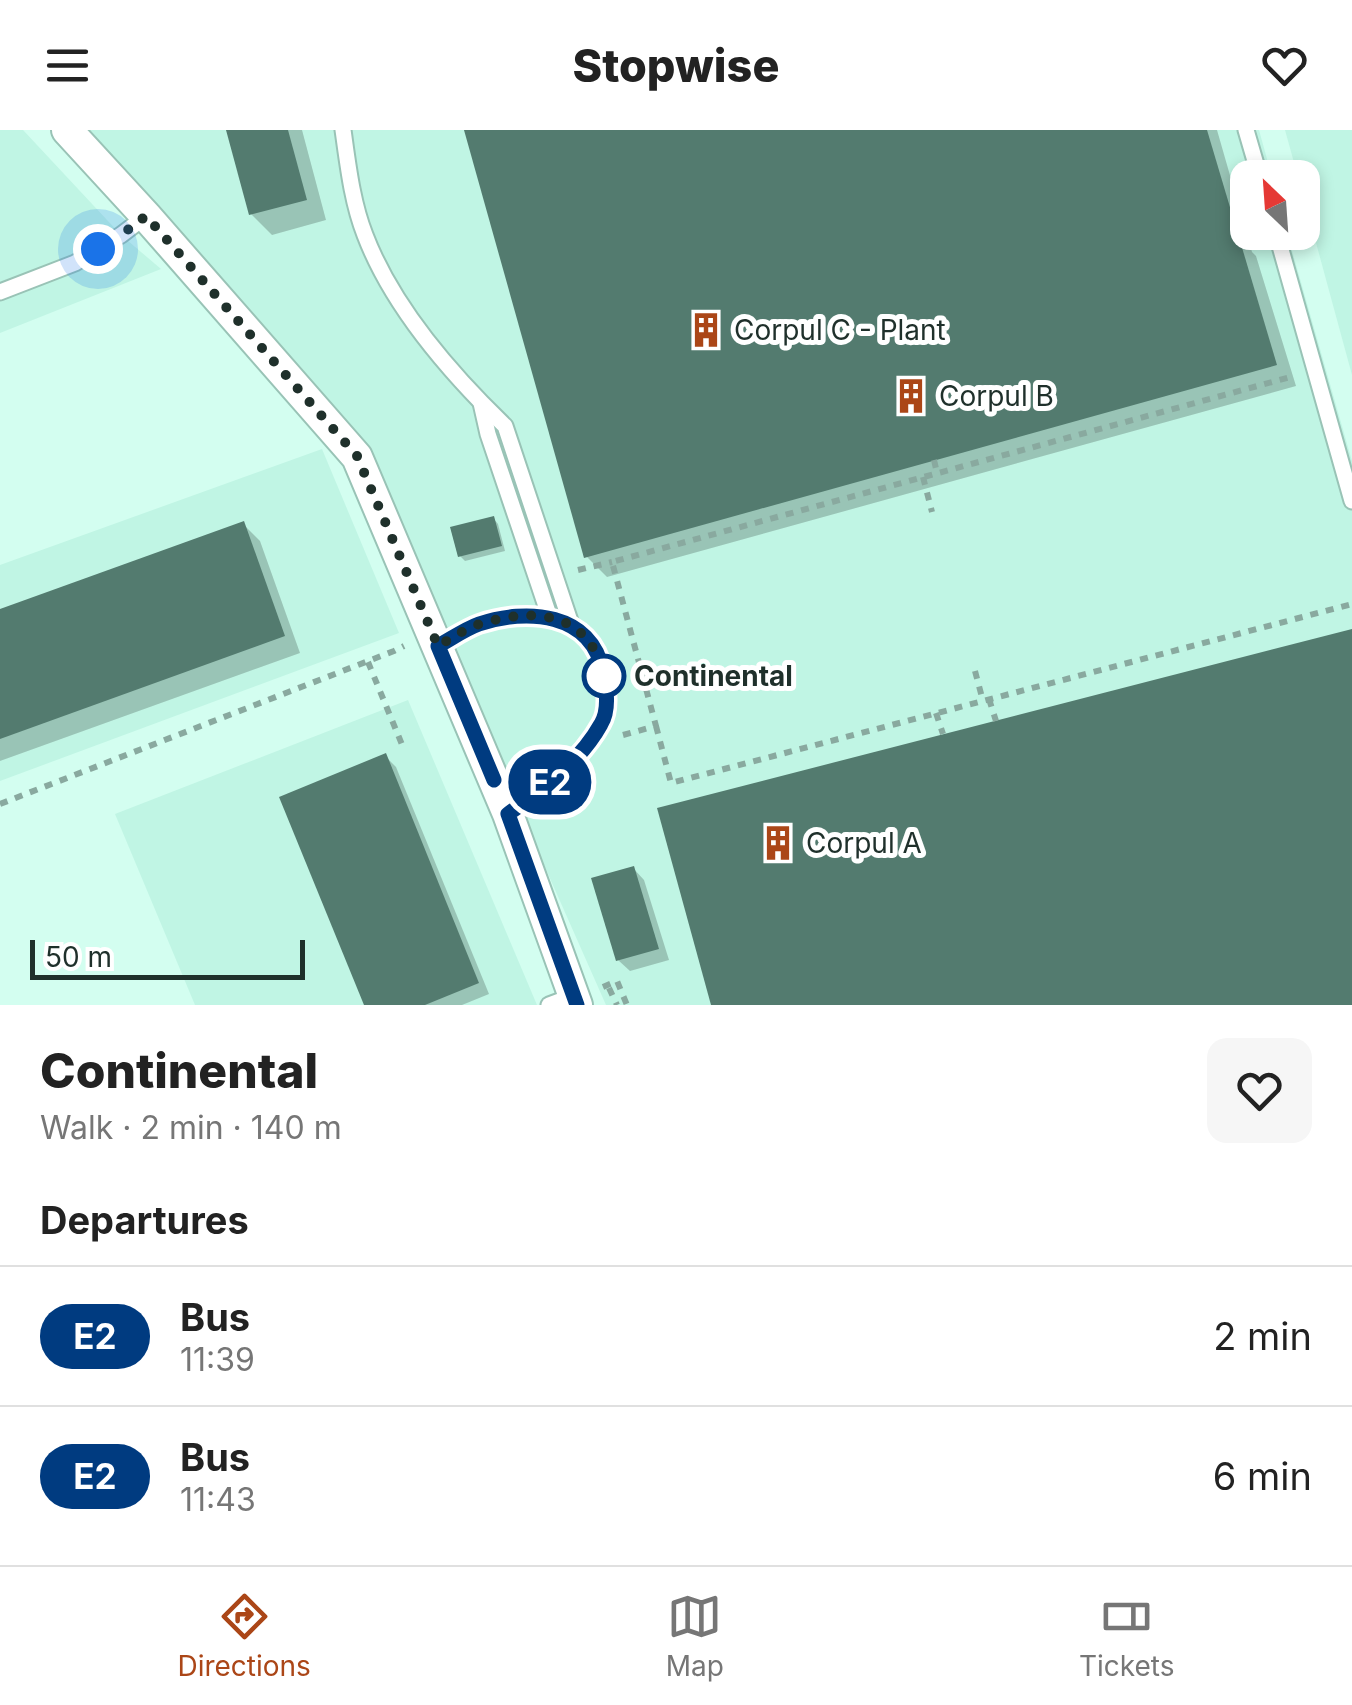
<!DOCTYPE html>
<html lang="en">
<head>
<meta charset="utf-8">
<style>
	:root { --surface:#fff; --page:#f6f6f6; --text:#222; --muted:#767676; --line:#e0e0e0; --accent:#ab4617 }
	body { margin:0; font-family:Inter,sans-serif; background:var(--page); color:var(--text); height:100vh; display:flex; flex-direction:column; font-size:38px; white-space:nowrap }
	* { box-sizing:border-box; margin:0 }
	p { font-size:32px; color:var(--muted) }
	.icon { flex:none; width:55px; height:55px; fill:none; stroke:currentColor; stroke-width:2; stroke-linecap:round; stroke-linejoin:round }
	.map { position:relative; height:875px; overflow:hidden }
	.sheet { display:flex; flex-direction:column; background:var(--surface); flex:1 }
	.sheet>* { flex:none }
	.badge { padding:0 20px; border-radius:32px; font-size:35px; line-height:65px }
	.needle { width:65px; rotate:335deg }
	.fabs { position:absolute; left:1230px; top:30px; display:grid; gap:20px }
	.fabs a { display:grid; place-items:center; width:90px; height:90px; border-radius:20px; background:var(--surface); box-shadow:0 5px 15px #0003; font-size:50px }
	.scale { position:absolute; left:30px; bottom:25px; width:275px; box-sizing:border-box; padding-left:10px; border:5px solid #1f302b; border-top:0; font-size:28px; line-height:35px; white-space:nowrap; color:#1f302b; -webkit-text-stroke:8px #fff; paint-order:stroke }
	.you { position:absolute; width:50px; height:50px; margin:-25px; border:8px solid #fff; border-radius:50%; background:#1a73e8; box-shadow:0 0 0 15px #1a73e833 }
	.map>.badge { position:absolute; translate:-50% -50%; box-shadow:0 0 0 5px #fff }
	h2 { padding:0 40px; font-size:38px; line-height:90px }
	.round { display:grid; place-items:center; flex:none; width:105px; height:105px; border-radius:20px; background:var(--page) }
	.headline { display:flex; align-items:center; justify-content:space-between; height:170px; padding:0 40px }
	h1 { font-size:48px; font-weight:800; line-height:75px }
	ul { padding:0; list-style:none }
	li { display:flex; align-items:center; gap:30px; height:140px; padding:0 40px; border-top:2px solid var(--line) }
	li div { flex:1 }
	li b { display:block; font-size:38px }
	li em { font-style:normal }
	li .badge { min-width:110px; font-weight:700; text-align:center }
	header { display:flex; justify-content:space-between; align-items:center; height:130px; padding:0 40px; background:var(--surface); font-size:45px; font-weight:800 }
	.tab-bar { display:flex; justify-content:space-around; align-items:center; height:140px; border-top:2px solid var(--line); background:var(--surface); font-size:28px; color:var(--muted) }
	.tab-bar a { display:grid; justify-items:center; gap:5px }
	.tab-bar .on { color:var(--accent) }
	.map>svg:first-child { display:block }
</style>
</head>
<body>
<header><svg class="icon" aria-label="menu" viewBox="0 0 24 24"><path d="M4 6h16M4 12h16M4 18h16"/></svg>Stopwise<svg class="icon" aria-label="heart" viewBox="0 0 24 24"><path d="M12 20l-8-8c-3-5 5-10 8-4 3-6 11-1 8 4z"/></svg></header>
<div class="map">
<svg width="1352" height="875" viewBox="0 0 1352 875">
	<rect width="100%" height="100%" fill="#d3fef0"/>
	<!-- built -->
	<g fill="#c0f5e4">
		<path d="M0,0H23L121,105L161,139L0,203Z"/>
		<path d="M51,0H1259L1272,47L1248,48V102L1287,103L1352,331V875H606L468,563L350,340Z"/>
		<path d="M1285,0H1352V245L1303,65L1302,48L1298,47Z"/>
		<path d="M322,319L399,503L0,651V435Z"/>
		<path d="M408,570L537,875H195L115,684Z"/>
	</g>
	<!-- shadow -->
	<g fill="#0003">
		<path d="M229,0H302L326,90L272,105L251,84Z"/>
		<path d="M467,0H1217L1252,122L1256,126L1296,256L607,447L586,426Z"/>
		<path d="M493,388L498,394L505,421L465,431L460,426Z"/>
		<path d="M243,394L260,411L300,523L0,631V482Z"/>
		<path d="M385,626L396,637L489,864L462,875H367Z"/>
		<path d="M633,738L644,750L669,830L630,841L618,830Z"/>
	</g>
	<!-- building -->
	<g fill="#537b6f">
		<path d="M226,0H288L307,70L249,85Z"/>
		<path d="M464,0H1207L1277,235L584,428Z"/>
		<path d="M494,386L502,416L458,427L450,397Z"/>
		<path d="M244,391L285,506L0,609V479Z"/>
		<path d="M1352,499V875H711L657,678Z"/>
		<path d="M386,623L479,853L425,875H364L279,667Z"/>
		<path d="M634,736L659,819L616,831L591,748Z"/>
	</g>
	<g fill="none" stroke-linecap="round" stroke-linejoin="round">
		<defs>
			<g id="service">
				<path d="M343,0C348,35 352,72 365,105C392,176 451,244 505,296L571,494"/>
				<path d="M1246,0L1260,48"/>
				<path d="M1276,102L1352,371"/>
				<path d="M0,162L75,133L121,105L146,86"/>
				<path d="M481,273L488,304L550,488"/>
				<path d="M438,516C451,509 465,499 479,494C526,478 593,482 603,542C606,558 610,579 601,594C579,632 543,659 508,684"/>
				<path d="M549,875L573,866"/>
			</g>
			<path id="minor" d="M67,0L146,86L357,327L508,684L577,875"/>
		</defs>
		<!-- service casing -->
		<use href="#service" stroke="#99c3b6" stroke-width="19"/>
		<!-- minor casing -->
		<use href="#minor" stroke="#99c3b6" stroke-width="34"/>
		<!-- path -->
		<g stroke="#89a99f" stroke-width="6" stroke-dasharray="8 8" stroke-linecap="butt">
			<path d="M934,330L937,343"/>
			<path d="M923,347L932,382"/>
			<path d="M578,440L612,432"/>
			<path d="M368,532L403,617"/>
			<path d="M975,541L983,571"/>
			<path d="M989,569L996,591"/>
			<path d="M936,583L943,604"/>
			<path d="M656,596L671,653L1352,474"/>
			<path d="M623,605L656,596L612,432L1294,246"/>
			<path d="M0,674L394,521L404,516"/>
			<path d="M603,857L617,851L627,875"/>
			<path d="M609,858L617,875"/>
		</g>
		<!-- service -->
		<use href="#service" stroke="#fff" stroke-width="15"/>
		<!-- minor -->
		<use href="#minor" stroke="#fff" stroke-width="30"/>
	</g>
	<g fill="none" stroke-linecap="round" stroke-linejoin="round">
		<defs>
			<path id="line" d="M494,650L438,516C451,509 465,499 479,494C526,478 592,482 603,542C606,558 610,579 601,594C580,632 543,659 508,684L577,875"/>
		</defs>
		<!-- line casing -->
		<use href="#line" stroke="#fff" stroke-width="22"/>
		<!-- line -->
		<use href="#line" stroke="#003b80" stroke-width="15"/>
		<!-- walk -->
		<path stroke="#1f302b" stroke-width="10" stroke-dasharray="0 18" d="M98,119L121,105L146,86L357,326L438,516C452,508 466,498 480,494C538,476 590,484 604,546"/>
	</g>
	<!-- icons -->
	<defs>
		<symbol id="building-bare" viewBox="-9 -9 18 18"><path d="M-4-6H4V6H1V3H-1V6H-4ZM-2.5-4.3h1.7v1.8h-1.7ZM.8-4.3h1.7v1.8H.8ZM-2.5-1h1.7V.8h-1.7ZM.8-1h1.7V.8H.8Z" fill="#ab4617" stroke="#fff" stroke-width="2.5" paint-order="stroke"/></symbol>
	</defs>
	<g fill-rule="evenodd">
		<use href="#building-bare" x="681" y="175" width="50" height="50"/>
		<use href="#building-bare" x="886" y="241" width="50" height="50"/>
		<use href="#building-bare" x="753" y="688" width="50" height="50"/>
	</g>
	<!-- markers -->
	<circle fill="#fff" stroke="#003b80" stroke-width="5" cx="604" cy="546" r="20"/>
	<g text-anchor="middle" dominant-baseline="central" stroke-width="10" stroke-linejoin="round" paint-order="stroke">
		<!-- poi labels -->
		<g font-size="28" fill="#1f302b" stroke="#fff" text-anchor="start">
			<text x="734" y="200">Corpul C - Plant</text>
			<text x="939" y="266">Corpul B</text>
			<text x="806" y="713">Corpul A</text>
		</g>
		<!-- stop labels -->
		<g font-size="28" font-weight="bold" fill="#1f302b" stroke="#fff" text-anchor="start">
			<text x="634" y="546">Continental</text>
		</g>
	</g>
</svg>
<div class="fabs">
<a><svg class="needle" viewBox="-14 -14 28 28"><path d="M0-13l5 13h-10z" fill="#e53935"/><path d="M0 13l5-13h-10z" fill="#767676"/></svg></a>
</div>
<div class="scale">50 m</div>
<div class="you" style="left:98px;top:119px"></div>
<b class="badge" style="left:550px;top:652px;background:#003b80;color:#fff">E2</b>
</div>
<section class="sheet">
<div class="headline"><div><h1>Continental</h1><p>Walk · 2 min · 140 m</p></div><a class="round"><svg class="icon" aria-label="heart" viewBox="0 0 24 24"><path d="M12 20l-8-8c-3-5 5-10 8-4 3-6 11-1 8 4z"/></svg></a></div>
<h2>Departures</h2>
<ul>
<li><span class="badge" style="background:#003b80;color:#fff">E2</span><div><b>Bus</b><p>11:39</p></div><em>2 min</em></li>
<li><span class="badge" style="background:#003b80;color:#fff">E2</span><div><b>Bus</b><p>11:43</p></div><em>6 min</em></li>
</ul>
</section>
<nav class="tab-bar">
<a class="on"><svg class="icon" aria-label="directions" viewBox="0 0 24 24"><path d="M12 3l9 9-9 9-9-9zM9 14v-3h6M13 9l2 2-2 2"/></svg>Directions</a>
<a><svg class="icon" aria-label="map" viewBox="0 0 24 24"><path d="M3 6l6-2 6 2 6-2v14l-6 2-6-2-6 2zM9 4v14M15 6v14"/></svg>Map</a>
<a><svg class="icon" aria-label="tickets" viewBox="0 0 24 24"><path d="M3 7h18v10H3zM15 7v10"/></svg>Tickets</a>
</nav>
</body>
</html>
